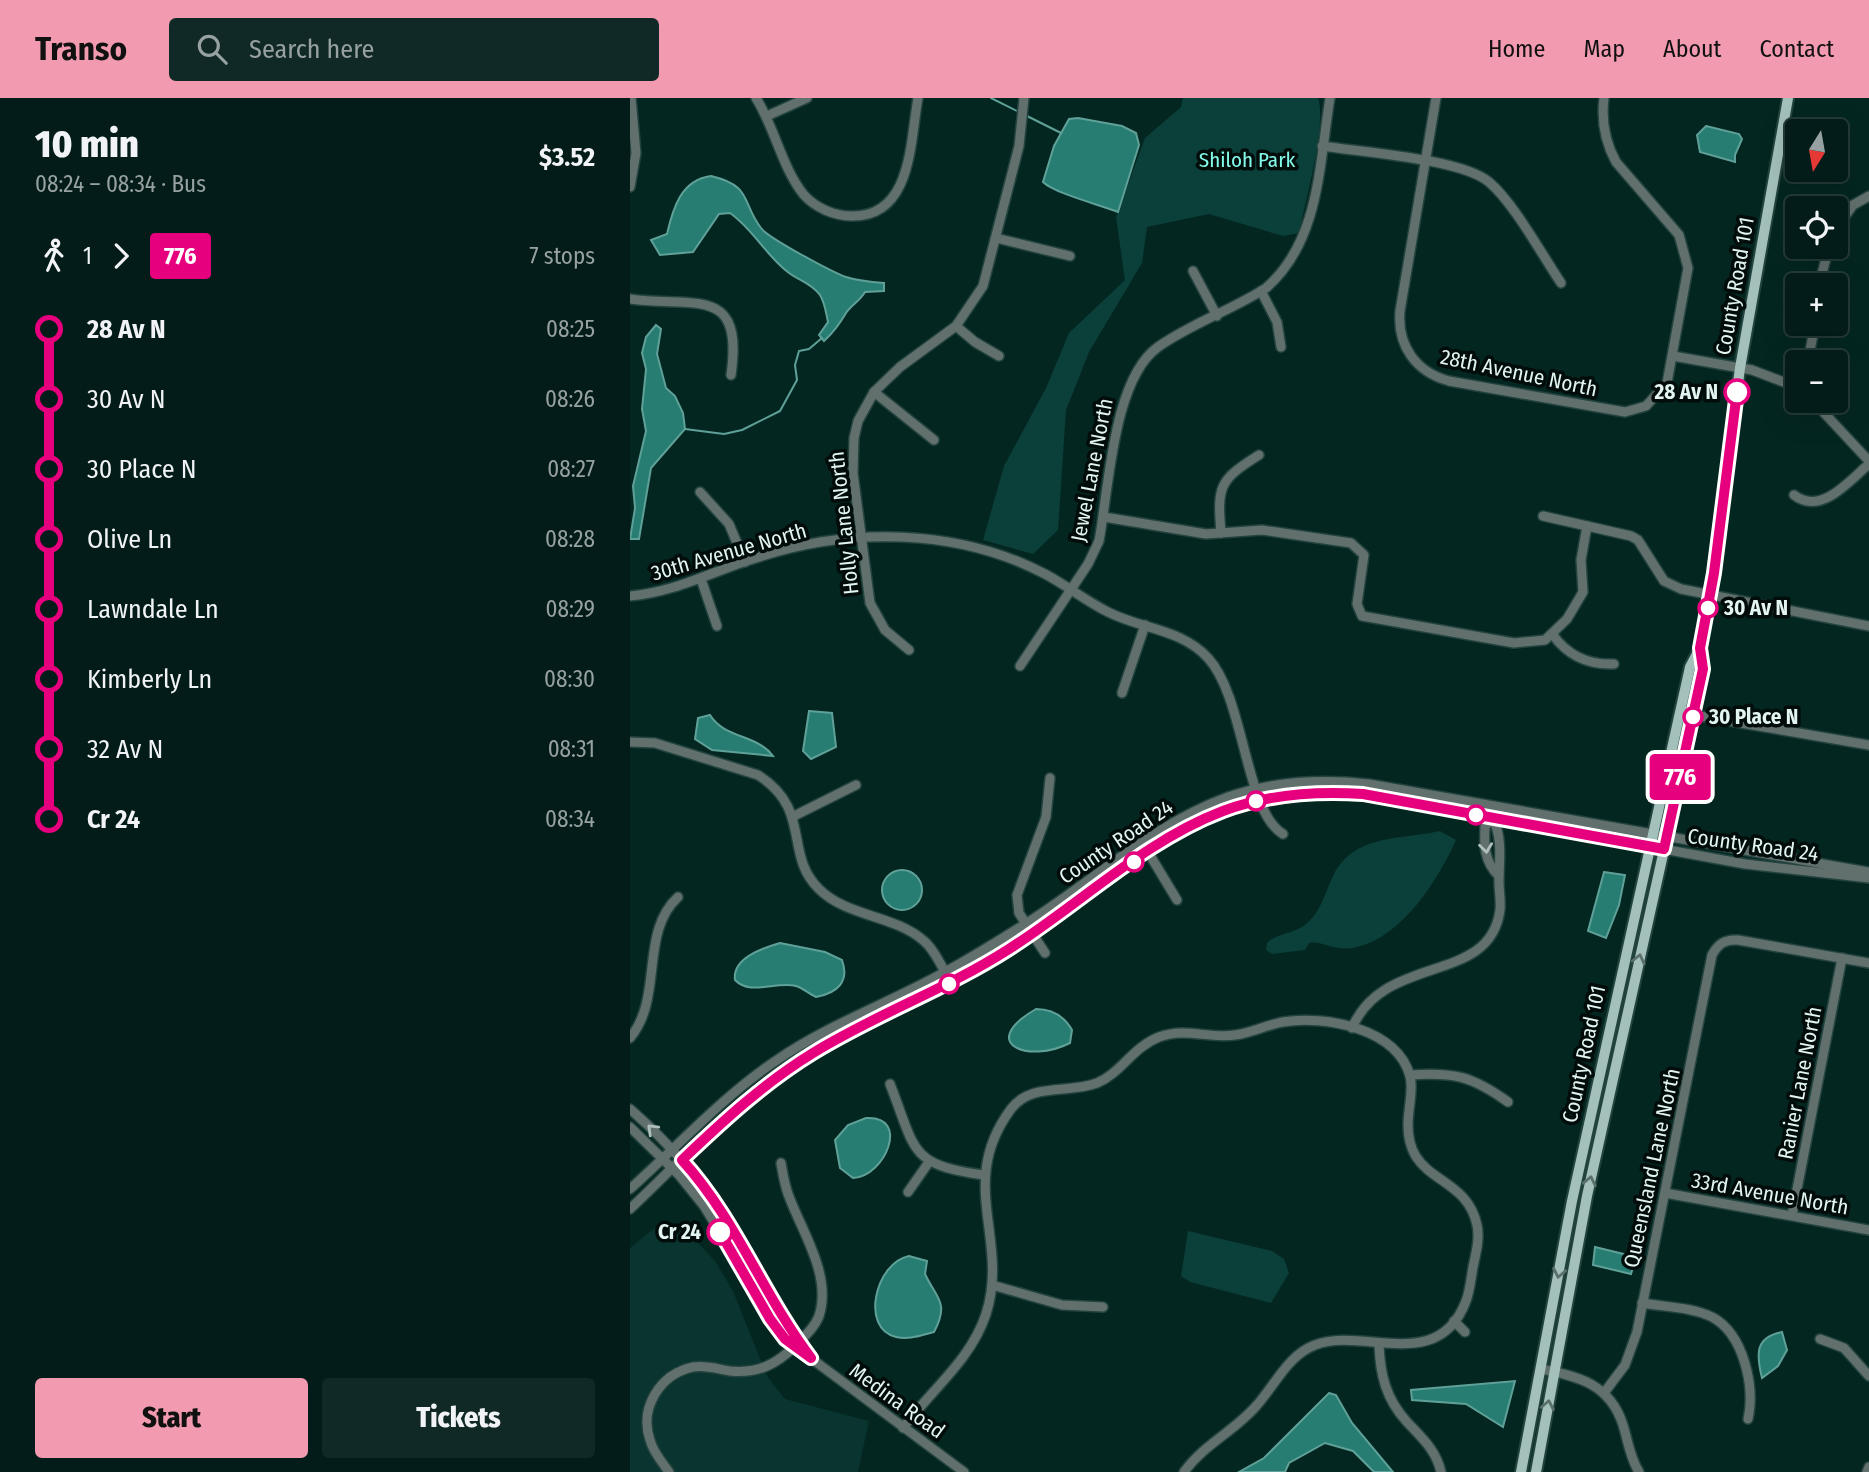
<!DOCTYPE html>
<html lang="en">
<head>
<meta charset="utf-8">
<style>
	:root { --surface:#031c19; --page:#112926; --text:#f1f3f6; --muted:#97a1a2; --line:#243a38; --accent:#f29ab0 }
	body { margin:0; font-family:"Fira Sans Condensed",sans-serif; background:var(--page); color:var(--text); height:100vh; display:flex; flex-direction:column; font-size:26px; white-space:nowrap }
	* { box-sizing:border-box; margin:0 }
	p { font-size:23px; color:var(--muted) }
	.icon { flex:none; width:38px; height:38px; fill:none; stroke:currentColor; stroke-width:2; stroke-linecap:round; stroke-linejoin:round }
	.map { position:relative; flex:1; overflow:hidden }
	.panel { display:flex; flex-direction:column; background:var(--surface); width:630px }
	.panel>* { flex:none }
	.badge { padding:0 14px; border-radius:5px; font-size:24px; line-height:46px }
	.needle { width:46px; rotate:191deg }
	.controls { position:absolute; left:1155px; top:21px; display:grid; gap:14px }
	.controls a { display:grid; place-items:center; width:63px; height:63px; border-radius:7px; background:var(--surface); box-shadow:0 7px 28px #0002,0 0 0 2px var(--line); font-size:35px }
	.map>.badge { position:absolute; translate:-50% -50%; box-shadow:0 0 0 4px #fff }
	.legs { display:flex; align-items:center; gap:10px; height:77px; padding:0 35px; font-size:23px }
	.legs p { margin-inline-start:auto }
	.head { display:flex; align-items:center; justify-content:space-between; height:119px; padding:0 35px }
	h1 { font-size:38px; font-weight:800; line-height:52px }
	.button { display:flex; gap:14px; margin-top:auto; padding:14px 35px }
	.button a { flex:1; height:80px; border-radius:7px; background:var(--accent); color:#111; font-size:28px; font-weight:800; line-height:80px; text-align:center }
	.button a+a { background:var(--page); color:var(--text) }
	ul { padding:0 35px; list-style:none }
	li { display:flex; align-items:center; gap:24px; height:70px; font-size:26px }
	li i { display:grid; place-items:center; width:10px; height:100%; margin:0 9px; background:currentColor }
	li i::after { content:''; width:18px; height:18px; margin:-9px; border:5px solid; border-radius:50%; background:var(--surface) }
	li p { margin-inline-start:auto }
	li:first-child i { background:linear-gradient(#0000 50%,currentColor 0) }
	li:last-child i { background:linear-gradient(currentColor 50%,#0000 0) }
	header { display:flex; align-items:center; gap:42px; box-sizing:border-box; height:98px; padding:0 35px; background:var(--accent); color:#111 }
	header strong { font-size:33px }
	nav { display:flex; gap:38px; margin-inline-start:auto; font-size:24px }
	.search { width:490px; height:63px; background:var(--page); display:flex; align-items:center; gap:18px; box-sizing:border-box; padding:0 24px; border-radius:7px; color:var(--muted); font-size:26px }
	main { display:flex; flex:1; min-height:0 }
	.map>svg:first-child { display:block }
</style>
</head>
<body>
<header>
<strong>Transo</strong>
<div class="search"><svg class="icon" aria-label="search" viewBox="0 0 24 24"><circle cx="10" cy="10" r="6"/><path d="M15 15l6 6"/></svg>Search here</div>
<nav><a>Home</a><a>Map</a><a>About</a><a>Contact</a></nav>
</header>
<main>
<section class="panel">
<div class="head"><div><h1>10 min</h1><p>08:24 – 08:34 · Bus</p></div><b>$3.52</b></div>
<div class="legs"><svg class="icon" aria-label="walk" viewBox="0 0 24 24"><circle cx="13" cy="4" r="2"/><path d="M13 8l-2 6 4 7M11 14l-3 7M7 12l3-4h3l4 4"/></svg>1<svg class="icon" aria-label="forward" viewBox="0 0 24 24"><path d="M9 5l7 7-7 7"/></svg><b class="badge" style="background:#e6007e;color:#fff">776</b><p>7 stops</p></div>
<ul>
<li><i style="color:#e6007e"></i><b>28 Av N</b><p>08:25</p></li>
<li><i style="color:#e6007e"></i><span>30 Av N</span><p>08:26</p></li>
<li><i style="color:#e6007e"></i><span>30 Place N</span><p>08:27</p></li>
<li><i style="color:#e6007e"></i><span>Olive Ln</span><p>08:28</p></li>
<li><i style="color:#e6007e"></i><span>Lawndale Ln</span><p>08:29</p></li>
<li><i style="color:#e6007e"></i><span>Kimberly Ln</span><p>08:30</p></li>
<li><i style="color:#e6007e"></i><span>32 Av N</span><p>08:31</p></li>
<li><i style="color:#e6007e"></i><b>Cr 24</b><p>08:34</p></li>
</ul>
<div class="button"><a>Start</a><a>Tickets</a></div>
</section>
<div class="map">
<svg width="1239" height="1374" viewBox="0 0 1239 1374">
	<rect width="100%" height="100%" fill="#042621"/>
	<!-- built -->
	<path fill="#09342f" d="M33,1123L58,1134L85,1163L103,1193L137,1278L155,1301L239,1323L228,1374H0V1150Z"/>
	<!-- green -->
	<g fill="#0b3f39">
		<path d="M553,0H688C697,27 675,104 669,135L653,138L579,116L517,129L512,165L459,254L436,312L428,432L403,456L353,442L374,368L416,290L439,235L495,182L486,119L515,40L551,9Z"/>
		<path d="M810,733L826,742C808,782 773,838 727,849C705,855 693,842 679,845L675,852L642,856L636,852L637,845C647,835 663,836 675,827C692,813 695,794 704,776C726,735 772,742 810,733Z"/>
		<path d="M558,1133L642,1153L654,1161L659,1175L641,1205L560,1184L551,1178Z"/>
	</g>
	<!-- water -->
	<g fill="#277d72" stroke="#5fa198" stroke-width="2">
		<path d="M448,20L492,28L506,35L509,47L488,114C470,107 424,95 413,84L424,48L439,21Z"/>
		<path d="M1076,28L1109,36L1112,41L1105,57V64L1070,54L1067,37Z"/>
		<path d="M81,78C123,88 111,104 131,130C138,140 204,175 216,179C229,183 241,184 254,185V193L235,194C230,203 221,207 216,215C209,227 204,234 194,243L189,237L198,224C196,215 195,205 190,197C181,185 170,183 159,175C136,158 124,132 100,115L89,116L63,154L30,157L21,142L37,136C43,110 51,82 81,78Z"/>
		<path d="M26,227L31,231L27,256L36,290L45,298L53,315L55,331L21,370L9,441H0L5,410L3,388L16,333L12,311L16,271L12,255L16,239Z"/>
		<path d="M179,613L202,615L206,649L181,661L173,653Z"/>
		<path d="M80,617C95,641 127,636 143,658L82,652L65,641L68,620Z"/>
		<circle cx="272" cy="792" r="20"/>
		<path d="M974,774L995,777L989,807L976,840L958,833Z"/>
		<path d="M150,845L195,854L212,862C220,884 207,895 186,899C179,896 173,890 166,888C146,883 120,898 105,882C102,860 133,850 150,845Z"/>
		<path d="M406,911C422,911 434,918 442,932L440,945C399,966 346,946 406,911Z"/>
		<path d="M236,1020C281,1017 255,1079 223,1080L210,1070L205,1042L218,1027Z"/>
		<path d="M965,1149L1006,1159L1001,1176L963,1167Z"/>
		<path d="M279,1158L297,1163L295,1176C306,1200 320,1204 304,1234C291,1237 280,1242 266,1239C230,1231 245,1165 279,1158Z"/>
		<path d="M1152,1234L1157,1252L1148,1268L1132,1280C1126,1256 1125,1239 1152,1234Z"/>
		<path d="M885,1283L873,1329L836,1306L782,1302L781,1292Z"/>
		<path d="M699,1295L706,1297L722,1325L763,1374H744L723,1353L695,1345L659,1365L655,1374H609L634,1360Z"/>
	</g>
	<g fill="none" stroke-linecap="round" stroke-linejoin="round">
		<!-- stream -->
		<g stroke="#5fa198" stroke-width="2">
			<path d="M361,0L389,14"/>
			<path d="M397,18L431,35"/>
			<path d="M55,331L94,336L112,332L150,313L167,282L165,267L169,253L179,251L192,240"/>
		</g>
		<defs>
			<g id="minor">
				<path d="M126,0C145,30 152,70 174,97C186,110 204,118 222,118C282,119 280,44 288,0"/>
				<path d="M806,0L770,213C767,248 786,274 819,283L995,314L1016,308L1037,285L1058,170L1049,137L986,64C975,44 971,24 974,0"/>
				<path d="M137,18L177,0"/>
				<path d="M692,48C731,54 832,61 859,84C884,105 912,157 931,185"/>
				<path d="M0,89L6,55L1,0"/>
				<path d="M1206,131L1223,107L1239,98"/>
				<path d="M366,140L440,158"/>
				<path d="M563,173L587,218"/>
				<path d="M1189,187L1199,149"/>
				<path d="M631,193L647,224L651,249"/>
				<path d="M0,201C65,210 114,186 101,277"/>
				<path d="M326,228L345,244L369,258"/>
				<path d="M1043,258L1122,272L1167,289"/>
				<path d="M1178,264L1185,226"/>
				<path d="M244,294L304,342"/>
				<path d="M1183,303L1239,363"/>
				<path d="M70,394L99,426L115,464"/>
				<path d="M1164,397C1191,418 1219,383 1239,366"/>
				<path d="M913,418L1001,438L1008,442L1034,483L1051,491L1239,528"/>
				<path d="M474,419L576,436L632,432L721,445L734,457L727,506L732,518L884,545L915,542L937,521L953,494L951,462L957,428"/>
				<path d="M591,435C587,388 589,382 629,357"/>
				<path d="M71,481L87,528"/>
				<path d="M0,498C46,494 83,473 126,460C219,429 327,430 415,476C436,487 456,503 478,514C511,531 552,531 578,560C615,600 615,714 653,736"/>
				<path d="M923,537C938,558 958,567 984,566"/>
				<path d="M279,552L255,532L240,505L223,375L224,340L228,323L244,294L270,269L326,228L353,188L389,48L394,0"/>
				<path d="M390,568L458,466L469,443C479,390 483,281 528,249C562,225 602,212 636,190C690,143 689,66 700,0"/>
				<path d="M492,595L515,527"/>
				<path d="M1064,617L1239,647"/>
				<path d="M0,644L25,645L128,677C183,712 153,756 189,791C217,819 265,817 294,843C305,852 310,867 318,878"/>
				<path d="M164,718L226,687"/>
				<path d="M863,721L855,728C854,747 854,764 869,778"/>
				<path d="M515,749L547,802"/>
				<path d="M415,855L389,815L387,797L416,719L420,680"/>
				<path d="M722,930C755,854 860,888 870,812C871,803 869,793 869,784C869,763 873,741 863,721"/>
				<path d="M0,940C34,899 9,835 48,799"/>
				<path d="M780,977C824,974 842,978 878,1004"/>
				<path d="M260,986C286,1052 278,1067 354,1077"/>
				<path d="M0,1011C39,1045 73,1084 101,1128C126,1167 143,1210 171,1248"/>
				<path d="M0,1029L49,1077L74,1108L155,1241L334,1374"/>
				<path d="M0,1091C48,1048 93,998 147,962C199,926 260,905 315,874C343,859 370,842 397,825C463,783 523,726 598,699C643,683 692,681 739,686L1239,774"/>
				<path d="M278,1094L299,1064"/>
				<path d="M1035,1095L1239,1132"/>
				<path d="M0,1111C49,1065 97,1011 154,974C226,927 306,897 378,852C505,772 569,685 733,696L1115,766L1239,780"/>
				<path d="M1162,1117L1212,860"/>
				<path d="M362,1187L432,1207L473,1209"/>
				<path d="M1012,1205C1034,1209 1062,1209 1082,1219C1114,1236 1125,1289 1118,1321"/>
				<path d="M824,1223L835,1234"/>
				<path d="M1190,1241L1214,1250L1239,1278"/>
				<path d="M749,1246C750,1277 756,1301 777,1324C792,1340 806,1352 811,1374"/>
				<path d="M911,1271C948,1278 980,1286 993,1327C998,1343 1000,1360 1009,1374"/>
				<path d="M974,1295L995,1267L1007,1234L1082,857C1088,846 1095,841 1108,842L1239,865"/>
				<path d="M273,1330C301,1292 341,1262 356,1216C380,1141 326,1085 381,1011C401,984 439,996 467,985C491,975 503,949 529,939C556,929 578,941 605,937C621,935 636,927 653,924C694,917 767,930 780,978C783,989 780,1002 779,1013C769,1088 835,1071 847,1127C850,1140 846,1155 843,1169C841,1180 840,1193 836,1203C808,1277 733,1228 685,1247C658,1257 645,1287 627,1307C605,1333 574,1346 554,1374"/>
				<path d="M39,1374C32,1364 23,1354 20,1342C9,1310 30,1276 63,1269C76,1267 88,1271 100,1273C128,1276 147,1266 166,1247C175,1238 185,1229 189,1218C202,1179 173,1135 160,1101C155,1090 153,1077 151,1065"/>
				<path d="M1237,1374L1239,1369"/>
			</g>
			<g id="major">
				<path d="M891,1374L942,1103L1060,569L1070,550L1080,499L1110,270L1158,0"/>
				<path d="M906,1374L957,1098L1064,617L1073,571L1070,550"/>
			</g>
		</defs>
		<!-- minor casing -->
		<use href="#minor" stroke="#23433e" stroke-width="12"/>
		<!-- major casing -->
		<use href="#major" stroke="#23433e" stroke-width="14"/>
		<!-- minor -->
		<use href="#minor" stroke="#616f6d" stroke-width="9"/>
		<!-- major -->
		<use href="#major" stroke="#a3c0bb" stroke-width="10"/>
	</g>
	<!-- one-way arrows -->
	<defs><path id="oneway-chevron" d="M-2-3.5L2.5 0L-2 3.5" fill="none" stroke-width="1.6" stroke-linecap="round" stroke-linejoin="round" transform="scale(1.75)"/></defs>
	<g stroke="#afbfbc">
		<use href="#oneway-chevron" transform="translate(856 750) rotate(83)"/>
		<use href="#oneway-chevron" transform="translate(22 1031) rotate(-136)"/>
	</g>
	<g stroke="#5b6f6b">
		<use href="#oneway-chevron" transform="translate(1009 861) rotate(-77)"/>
		<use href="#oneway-chevron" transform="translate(960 1083) rotate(-78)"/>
		<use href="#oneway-chevron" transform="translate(929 1175) rotate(101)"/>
		<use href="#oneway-chevron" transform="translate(918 1307) rotate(-79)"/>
	</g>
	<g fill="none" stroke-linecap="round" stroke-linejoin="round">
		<defs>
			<path id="line-1" d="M90,1134L140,1221L155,1241L181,1260C133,1197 106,1121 52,1062C93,1023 134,985 183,955C246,916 317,891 379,851C450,806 514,743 593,713C638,696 686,693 733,696L1034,751L1073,571L1070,550L1084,475L1107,294"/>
		</defs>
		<!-- line-1 casing -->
		<use href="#line-1" stroke="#fff" stroke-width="16"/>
		<!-- line-1 -->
		<use href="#line-1" stroke="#e6007e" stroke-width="10"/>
	</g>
	<!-- markers -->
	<g fill="#fff" stroke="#e6007e" stroke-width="3.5">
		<circle cx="1107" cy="294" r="12"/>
		<circle cx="1078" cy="510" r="9"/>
		<circle cx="1063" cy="619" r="9"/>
		<circle cx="626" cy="703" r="9"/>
		<circle cx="846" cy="717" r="9"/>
		<circle cx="504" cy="764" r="9"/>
		<circle cx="319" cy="886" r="9"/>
		<circle cx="90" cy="1134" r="12"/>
	</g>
	<g text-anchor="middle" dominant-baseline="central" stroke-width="7" stroke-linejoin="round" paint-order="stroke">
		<!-- park labels -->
		<g font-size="21" fill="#82fae9" stroke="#020c0a">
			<text x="617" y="62">Shiloh Park</text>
		</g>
		<!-- street labels -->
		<g font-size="21" fill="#e3f5f1" stroke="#020c0a">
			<text transform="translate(1105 188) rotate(-80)">County Road 101</text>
			<text transform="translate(889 275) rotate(12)">28th Avenue North</text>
			<text transform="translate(462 372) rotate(-79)">Jewel Lane North</text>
			<text transform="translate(214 425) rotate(-96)">Holly Lane North</text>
			<text transform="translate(99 454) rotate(-16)">30th Avenue North</text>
			<text transform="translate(486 744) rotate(-34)">County Road 24</text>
			<text transform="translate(1123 747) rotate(8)">County Road 24</text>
			<text transform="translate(954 956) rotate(-78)">County Road 101</text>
			<text transform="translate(1170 985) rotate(-79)">Ranier Lane North</text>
			<text transform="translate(1022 1070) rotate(-78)">Queensland Lane North</text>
			<text transform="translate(1140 1096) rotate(10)">33rd Avenue North</text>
			<text transform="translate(267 1303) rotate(36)">Medina Road</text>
		</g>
		<!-- stop labels -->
		<g font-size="21" font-weight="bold" fill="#e3f5f1" stroke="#020c0a" text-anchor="end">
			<text x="1088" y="294">28 Av N</text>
			<text x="1094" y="510" text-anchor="start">30 Av N</text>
			<text x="1079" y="619" text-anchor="start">30 Place N</text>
			<text x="71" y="1134">Cr 24</text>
		</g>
	</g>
</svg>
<div class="controls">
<a><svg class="needle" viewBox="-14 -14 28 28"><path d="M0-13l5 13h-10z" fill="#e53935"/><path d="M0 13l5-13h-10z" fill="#97a1a2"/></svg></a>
<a><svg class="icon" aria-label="locate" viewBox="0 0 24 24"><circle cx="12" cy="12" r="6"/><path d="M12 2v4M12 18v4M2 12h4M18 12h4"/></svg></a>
<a>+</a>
<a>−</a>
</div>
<b class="badge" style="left:1050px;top:679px;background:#e6007e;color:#fff">776</b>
</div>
</main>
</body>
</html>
